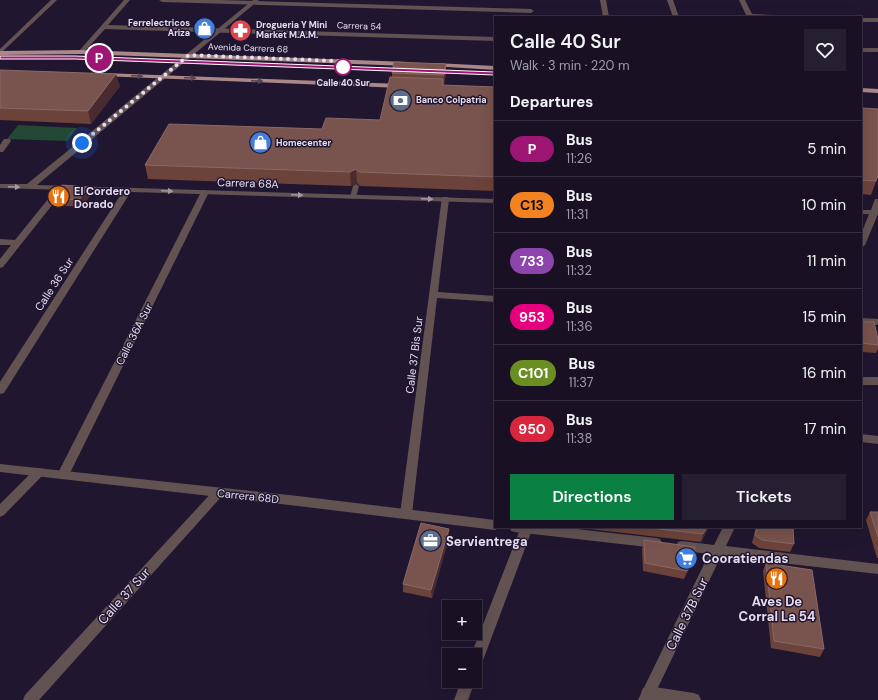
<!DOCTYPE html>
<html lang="en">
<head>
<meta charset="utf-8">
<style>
	:root { --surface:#191024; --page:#261e31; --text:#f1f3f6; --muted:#9f9da6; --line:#373041; --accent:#0b8043 }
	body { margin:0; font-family:"DM Sans",sans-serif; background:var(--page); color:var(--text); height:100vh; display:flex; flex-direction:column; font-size:15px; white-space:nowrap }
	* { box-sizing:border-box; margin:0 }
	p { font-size:13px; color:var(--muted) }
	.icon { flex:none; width:22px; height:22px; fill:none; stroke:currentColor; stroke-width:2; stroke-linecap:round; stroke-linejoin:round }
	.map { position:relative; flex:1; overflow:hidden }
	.drawer { position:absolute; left:494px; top:16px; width:368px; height:512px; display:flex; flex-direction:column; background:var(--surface); border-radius:0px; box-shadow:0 4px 16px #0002,0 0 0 1px var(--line) }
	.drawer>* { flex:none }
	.badge { padding:0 8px; border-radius:13px; font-size:14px; line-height:26px }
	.tools { position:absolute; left:442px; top:600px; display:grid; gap:8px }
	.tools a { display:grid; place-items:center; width:40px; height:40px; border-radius:0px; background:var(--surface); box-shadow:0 4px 16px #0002,0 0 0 1px var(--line); font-size:20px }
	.you { position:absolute; width:20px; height:20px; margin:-10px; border:3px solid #fff; border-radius:50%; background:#1a73e8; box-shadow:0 0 0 6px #1a73e833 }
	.map>.badge { position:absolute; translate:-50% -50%; box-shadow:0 0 0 2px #fff }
	h2 { padding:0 16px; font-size:15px; line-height:36px }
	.round { display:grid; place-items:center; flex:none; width:42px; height:42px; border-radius:0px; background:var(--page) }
	.summary { display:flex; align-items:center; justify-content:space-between; height:68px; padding:0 16px }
	h1 { font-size:19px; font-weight:600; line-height:30px }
	.action { display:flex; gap:8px; margin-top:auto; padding:8px 16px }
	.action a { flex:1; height:46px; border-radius:0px; background:var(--accent); color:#fff; font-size:16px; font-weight:600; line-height:46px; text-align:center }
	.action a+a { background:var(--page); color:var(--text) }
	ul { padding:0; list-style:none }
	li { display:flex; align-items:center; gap:12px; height:56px; padding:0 16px; border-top:1px solid var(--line) }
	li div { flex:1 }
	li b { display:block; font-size:15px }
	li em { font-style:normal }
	li .badge { min-width:44px; font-weight:700; text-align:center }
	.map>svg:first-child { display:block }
</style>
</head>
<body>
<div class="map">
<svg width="878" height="700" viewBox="0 0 878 700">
	<rect width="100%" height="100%" fill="#211630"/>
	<!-- green -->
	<path fill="#234834" d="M18,125L77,128L67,141L7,139Z"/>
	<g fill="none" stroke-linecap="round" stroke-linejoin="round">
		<!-- service -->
		<path fill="#635252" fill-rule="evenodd" d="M356,184L359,186L356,197L353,199L351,198L350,197L353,186Z"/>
		<!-- pedestrian -->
		<path fill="#635252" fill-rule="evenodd" d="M4,139H10L11,141L3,152H0V145Z"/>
		<!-- minor -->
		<g fill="#635252" fill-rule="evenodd">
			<path d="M51,0H57L0,54V49Z"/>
			<path d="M124,0H130L108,25L495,37V41L105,29L83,53H79V51Z"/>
			<path d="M159,0H219L531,9L534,11L531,13L162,2Z"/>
			<path d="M600,0H606L609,17H603Z"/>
			<path d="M667,0H673L679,17H673Z"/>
			<path d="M739,0H745L752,14L772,15L775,17H747Z"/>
			<rect x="861" y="18" width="17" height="4"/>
			<rect x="861" y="48" width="17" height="4"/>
			<path d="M57,188H63L64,190L3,267L0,268V259L11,245H0V239L15,240Z"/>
			<path d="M125,188H131L132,190L4,393L0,394V382Z"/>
			<path d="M202,190H205L209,192L69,475L67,478L63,479L59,478L57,475Z"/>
			<path d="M442,197H448L449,199L438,292L495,296V302L437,298L412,514L410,517L406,519L402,517L400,514Z"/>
			<path d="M861,318L878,319V325L861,324Z"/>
			<rect x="861" y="377" width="17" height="8"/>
			<path d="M861,434L878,436V444L861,442Z"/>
			<path d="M39,468L43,469L45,472L43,475L4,515L0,517V504L35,469Z"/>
			<path d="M218,488L222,490L224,493L222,496L39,700H23L25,695L214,490Z"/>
			<path d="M521,527H533L482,663L480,668L475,669V655H471Z"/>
			<path d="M461,681H475L468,700H454Z"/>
			<path d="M648,686L694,693L699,695L701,700H648L643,698L641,693L643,688Z"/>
		</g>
		<!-- tertiary -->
		<g fill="#635252" fill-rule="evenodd">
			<path d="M253,0H259L37,185L495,199V203L0,188V184H27Z"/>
			<path d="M875,199H878V214L865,245L861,248V234L869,214H861V210H871Z"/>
			<path d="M0,464L298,496L495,520V527H500L495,530L298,506L0,472Z"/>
			<path d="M509,527H559L656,538L660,539L662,543L660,547L656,548L515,532L511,531Z"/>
			<path d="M723,527H735L726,546L878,564V574L721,556L652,700H638L709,554L678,550L676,546L678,542L682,541L714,545Z"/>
		</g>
		<!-- primary -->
		<g fill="#a88" fill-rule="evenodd">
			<path d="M81,50L408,62L411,64L408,66L81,54L0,55V51Z"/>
			<path d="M434,63L495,66V70L432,66L431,65Z"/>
			<path d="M103,73L401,84L404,86L401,88L101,76L100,75Z"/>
			<path d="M861,88L878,89V93L861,92Z"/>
		</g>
	</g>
	<!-- wall -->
	<g fill="#6c433a">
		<path d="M0,70L120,86L91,124L0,120Z"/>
		<path d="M392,73L446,74L444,85H443L495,87V191L360,186L357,183L351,186L148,179L145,165L322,129L380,120L392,77Z"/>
		<path d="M861,108L878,176L871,195L861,194Z"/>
		<path d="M88,187L91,195L81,207L54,205L52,198Z"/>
		<path d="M861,322L878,339V349L876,353L861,352Z"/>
		<path d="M870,512H878V558H877L866,520Z"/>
		<path d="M581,527H709L701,542L581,528Z"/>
		<path d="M756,527H793L794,544L790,552L759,548L752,543Z"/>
		<path d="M449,529V537L432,598L403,592V584Z"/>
		<path d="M644,540L692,563L684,579L643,571L642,549Z"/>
		<path d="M766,563L824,649L820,657L771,648L763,571Z"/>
	</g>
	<!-- shaded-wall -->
	<g fill="#492a2e">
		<path d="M446,64V74L444,85V75Z"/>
		<path d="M116,74L120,86L91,124L88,111Z"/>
		<path d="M356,169L357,183L351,186L350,172Z"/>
		<path d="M88,187L91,195L81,207L79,200Z"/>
		<path d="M707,527H709L701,542L703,534Z"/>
		<path d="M449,529V537L432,598L431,590Z"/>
		<path d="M694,555L692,563L684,579L687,571Z"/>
	</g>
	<!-- building -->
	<g fill="#79534d" stroke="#8a6967">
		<path d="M394,62L446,64L444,75L392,73Z"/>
		<path d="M0,70L116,74L88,111L0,108Z"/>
		<path d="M390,77L443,79L442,85L495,87V177L359,172L356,169L350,172L145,165L169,124L322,129L326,118L380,120Z"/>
		<path d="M861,108L878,109V176L876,181L861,180Z"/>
		<path d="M62,185L88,187L79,200L52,198Z"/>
		<path d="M861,322H874L878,339V345L861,343Z"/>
		<path d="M870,512H878V537Z"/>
		<path d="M421,523L449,529L431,590L403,584Z"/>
		<path d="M641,527H707L703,534Z"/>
		<path d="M757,527H793L794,544L762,540L755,535Z"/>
		<path d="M644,540L695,547L694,555L687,571L645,563Z"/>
		<path d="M766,563L812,570L824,649L774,641Z"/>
	</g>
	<!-- one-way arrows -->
	<defs><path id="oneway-solid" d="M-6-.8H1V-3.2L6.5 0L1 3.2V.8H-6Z"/></defs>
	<g fill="#584453">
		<use href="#oneway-solid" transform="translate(137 76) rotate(2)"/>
		<use href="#oneway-solid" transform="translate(190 78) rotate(2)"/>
		<use href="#oneway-solid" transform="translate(257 81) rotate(2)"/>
	</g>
	<g fill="#a498a1">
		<use href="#oneway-solid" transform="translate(14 187) rotate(2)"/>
		<use href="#oneway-solid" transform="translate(167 191) rotate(2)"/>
		<use href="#oneway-solid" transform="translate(297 195) rotate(2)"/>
		<use href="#oneway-solid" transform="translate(427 199) rotate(2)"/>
	</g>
	<!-- line -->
	<path fill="#9e1673" stroke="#fff" d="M0,56H75L495,72L498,74L495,75L75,59H0Z"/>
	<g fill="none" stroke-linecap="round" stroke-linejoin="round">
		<!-- walk -->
		<path stroke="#e4def0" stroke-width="4" stroke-dasharray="0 7.2" d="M82,143L189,55L338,61L343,67"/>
	</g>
	<!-- icons -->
	<defs>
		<symbol id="shop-disc" viewBox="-11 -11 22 22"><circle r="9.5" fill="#3f7fe0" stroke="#211630"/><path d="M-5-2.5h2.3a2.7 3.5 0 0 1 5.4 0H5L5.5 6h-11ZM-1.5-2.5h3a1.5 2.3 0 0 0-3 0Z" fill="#fff"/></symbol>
		<symbol id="pharmacy-disc" viewBox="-11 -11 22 22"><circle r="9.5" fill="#e0444e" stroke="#211630"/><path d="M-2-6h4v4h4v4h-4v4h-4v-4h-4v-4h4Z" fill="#fff"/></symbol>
		<symbol id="bank-disc" viewBox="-11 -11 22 22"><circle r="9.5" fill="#5c6f8a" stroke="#211630"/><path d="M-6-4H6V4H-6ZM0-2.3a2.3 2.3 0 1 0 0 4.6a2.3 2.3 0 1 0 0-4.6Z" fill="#fff"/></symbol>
		<symbol id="restaurant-disc" viewBox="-11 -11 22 22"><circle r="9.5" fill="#e8710a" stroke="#211630"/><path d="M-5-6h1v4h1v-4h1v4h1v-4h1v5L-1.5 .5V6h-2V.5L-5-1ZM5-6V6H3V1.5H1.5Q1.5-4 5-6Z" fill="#fff"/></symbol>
		<symbol id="office-disc" viewBox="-11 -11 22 22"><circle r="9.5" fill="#5c6f8a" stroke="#211630"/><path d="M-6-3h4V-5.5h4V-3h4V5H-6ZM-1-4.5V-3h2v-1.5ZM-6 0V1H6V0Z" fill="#fff"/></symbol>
		<symbol id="supermarket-disc" viewBox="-11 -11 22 22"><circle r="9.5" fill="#3f7fe0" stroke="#211630"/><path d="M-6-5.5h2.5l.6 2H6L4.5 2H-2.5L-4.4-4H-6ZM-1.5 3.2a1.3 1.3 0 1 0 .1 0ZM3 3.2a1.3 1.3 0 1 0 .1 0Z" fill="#fff"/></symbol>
	</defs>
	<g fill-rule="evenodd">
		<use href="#shop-disc" x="192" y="16" width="25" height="25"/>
		<use href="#pharmacy-disc" x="228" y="18" width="25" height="25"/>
		<use href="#bank-disc" x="388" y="88" width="25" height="25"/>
		<use href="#shop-disc" x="248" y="130" width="25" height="25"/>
		<use href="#restaurant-disc" x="46" y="184" width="25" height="25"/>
		<use href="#office-disc" x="418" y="528" width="25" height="25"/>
		<use href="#supermarket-disc" x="674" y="546" width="25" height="25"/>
		<use href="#restaurant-disc" x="764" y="566" width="25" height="25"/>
	</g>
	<!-- markers -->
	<circle fill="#fff" stroke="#9e1673" stroke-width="2" cx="343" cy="67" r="8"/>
	<g text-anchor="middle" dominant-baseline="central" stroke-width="3" stroke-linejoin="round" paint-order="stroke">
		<!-- far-poi labels -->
		<g font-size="9" font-weight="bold" fill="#e4def0" stroke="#211630" text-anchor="start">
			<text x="190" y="23" text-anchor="end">Ferrelectricos<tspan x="190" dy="10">Ariza</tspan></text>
			<text x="256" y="25">Drogueria Y Mini<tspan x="256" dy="10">Market M.A.M.</tspan></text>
			<text x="416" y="100">Banco Colpatria</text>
			<text x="276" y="143">Homecenter</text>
		</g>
		<!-- far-street labels -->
		<g font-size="9" fill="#e4def0" stroke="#211630">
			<text transform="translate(359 26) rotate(2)">Carrera 54</text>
			<text transform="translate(248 48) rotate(2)">Avenida Carrera 68</text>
		</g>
		<!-- far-stop labels -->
		<g font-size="9" font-weight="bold" fill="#e4def0" stroke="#211630">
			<text x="343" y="83">Calle 40 Sur</text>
		</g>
		<!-- street labels -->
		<g font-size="11" fill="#e4def0" stroke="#211630">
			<text transform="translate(248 183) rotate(2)">Carrera 68A</text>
			<text transform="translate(54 284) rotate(-57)">Calle 36 Sur</text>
			<text transform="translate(134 334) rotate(-63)">Calle 36A Sur</text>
			<text transform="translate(414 355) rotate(-83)">Calle 37 Bis Sur</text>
			<text transform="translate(248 496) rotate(6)">Carrera 68D</text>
		</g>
		<!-- poi labels -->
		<g font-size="11" font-weight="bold" fill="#e4def0" stroke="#211630" text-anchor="start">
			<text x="74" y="191">El Cordero<tspan x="74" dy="13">Dorado</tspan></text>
		</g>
		<!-- near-poi labels -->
		<g font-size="13" font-weight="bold" fill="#e4def0" stroke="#211630" text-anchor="start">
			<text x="446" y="541">Servientrega</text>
			<text x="702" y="558">Cooratiendas</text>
			<text x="777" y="601" text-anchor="middle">Aves De<tspan x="777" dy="15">Corral La 54</tspan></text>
		</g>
		<!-- near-street labels -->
		<g font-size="13" fill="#e4def0" stroke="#211630">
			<text transform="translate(124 596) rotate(-48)">Calle 37 Sur</text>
			<text transform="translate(687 614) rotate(-64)">Calle 37B Sur</text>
		</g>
	</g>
</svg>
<div class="tools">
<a>+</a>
<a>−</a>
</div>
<div class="you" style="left:82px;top:143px"></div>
<b class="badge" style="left:99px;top:58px;background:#9e1673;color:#fff">P</b>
<section class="drawer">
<div class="summary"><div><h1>Calle 40 Sur</h1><p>Walk · 3 min · 220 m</p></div><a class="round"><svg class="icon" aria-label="heart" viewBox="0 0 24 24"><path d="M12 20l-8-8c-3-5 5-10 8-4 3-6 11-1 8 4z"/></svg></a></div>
<h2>Departures</h2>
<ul>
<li><span class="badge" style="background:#9e1673;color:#fff">P</span><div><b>Bus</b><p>11:26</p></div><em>5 min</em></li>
<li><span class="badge" style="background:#f58220;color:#111">C13</span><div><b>Bus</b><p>11:31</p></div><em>10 min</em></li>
<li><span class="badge" style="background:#8e44ad;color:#fff">733</span><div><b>Bus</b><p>11:32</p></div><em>11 min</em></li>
<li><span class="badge" style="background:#e6007e;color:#fff">953</span><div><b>Bus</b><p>11:36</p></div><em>15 min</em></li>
<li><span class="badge" style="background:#6b8e23;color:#fff">C101</span><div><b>Bus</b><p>11:37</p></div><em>16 min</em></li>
<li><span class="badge" style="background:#d7263d;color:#fff">950</span><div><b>Bus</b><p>11:38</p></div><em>17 min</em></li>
</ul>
<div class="action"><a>Directions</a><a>Tickets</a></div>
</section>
</div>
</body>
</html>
